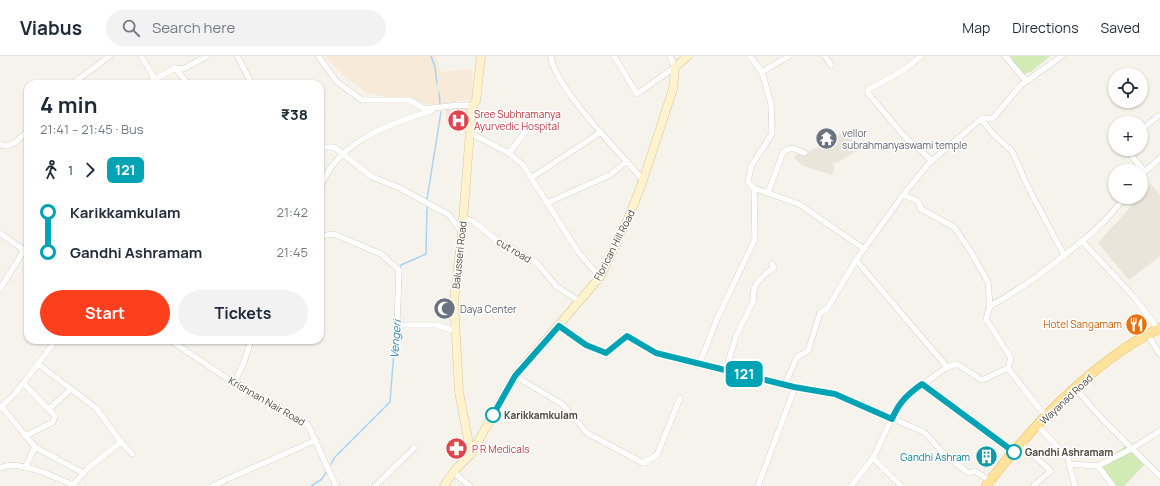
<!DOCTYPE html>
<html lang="en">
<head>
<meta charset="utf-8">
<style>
	:root { --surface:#fff; --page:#f2f2f3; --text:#1f2937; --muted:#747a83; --line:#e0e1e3; --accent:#fc3f1d }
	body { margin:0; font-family:Manrope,sans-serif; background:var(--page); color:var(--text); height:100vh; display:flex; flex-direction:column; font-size:15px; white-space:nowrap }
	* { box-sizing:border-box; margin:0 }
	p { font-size:13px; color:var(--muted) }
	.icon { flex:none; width:22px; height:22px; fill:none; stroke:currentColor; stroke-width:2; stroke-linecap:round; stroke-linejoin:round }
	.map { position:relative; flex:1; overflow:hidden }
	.drawer { position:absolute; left:24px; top:24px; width:300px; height:264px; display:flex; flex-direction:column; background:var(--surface); border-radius:12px; box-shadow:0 1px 3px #0004 }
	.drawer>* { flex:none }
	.badge { padding:0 8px; border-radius:6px; font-size:14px; line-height:26px }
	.tools { position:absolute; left:1108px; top:12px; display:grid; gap:8px }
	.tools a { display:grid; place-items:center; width:40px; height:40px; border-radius:50%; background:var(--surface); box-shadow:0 1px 3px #0004; font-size:20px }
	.map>.badge { position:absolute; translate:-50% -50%; box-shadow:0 0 0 2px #fff }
	.legs { display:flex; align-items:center; gap:6px; height:44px; padding:0 16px; font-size:13px }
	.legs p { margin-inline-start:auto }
	.summary { display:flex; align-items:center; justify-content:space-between; height:68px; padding:0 16px }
	h1 { font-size:22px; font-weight:700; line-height:30px }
	.primary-button { display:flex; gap:8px; margin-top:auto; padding:8px 16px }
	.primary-button a { flex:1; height:46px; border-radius:24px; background:var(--accent); color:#fff; font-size:16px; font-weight:700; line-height:46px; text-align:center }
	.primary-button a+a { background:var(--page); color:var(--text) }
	ul { padding:0 16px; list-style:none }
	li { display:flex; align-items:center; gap:14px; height:40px; font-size:15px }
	li i { display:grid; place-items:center; width:6px; height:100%; margin:0 5px; background:currentColor }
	li i::after { content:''; width:10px; height:10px; margin:-5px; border:3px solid; border-radius:50%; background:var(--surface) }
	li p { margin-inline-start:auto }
	li:first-child i { background:linear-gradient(#0000 50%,currentColor 0) }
	li:last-child i { background:linear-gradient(currentColor 50%,#0000 0) }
	header { display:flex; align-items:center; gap:24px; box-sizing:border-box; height:56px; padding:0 20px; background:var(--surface); border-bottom:1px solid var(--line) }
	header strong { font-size:19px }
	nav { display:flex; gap:22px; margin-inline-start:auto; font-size:14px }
	.search { width:280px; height:36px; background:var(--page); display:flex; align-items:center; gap:10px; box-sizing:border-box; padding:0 14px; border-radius:22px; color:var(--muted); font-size:15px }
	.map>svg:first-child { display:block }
</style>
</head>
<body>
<header>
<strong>Viabus</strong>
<div class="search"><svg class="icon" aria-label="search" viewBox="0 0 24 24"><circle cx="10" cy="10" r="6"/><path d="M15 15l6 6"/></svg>Search here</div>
<nav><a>Map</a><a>Directions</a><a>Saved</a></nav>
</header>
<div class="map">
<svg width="1160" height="430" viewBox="0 0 1160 430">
	<rect width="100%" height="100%" fill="#f6f3ec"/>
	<!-- residential -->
	<g fill="#eae5da">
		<path d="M846,74L858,94L838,106L832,108L835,109L832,119L803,110L794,102L802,93L807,96L822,89L824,92L836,85L835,82Z"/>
		<path d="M1151,128L1160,139V200L1129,224L1098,187Z"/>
	</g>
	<!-- commercial -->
	<path fill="#f7ead8" d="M324,0H435L441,16L472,13L473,43L433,49L367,37L345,21Z"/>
	<!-- medical -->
	<path fill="#f6e3e0" d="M468,50L473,68L464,71H457L446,68V53Z"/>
	<!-- green -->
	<g fill="#d2eab5">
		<path d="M1010,0H1050L1032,15L1022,19Z"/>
		<path d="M1127,389L1144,409L1124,430H1116L1100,408Z"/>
	</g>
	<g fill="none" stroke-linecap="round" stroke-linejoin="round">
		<!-- stream -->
		<g stroke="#a9d4f2" stroke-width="1.5">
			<path d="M431,0L435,11L437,28"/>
			<path d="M439,36L440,48"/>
			<path d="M427,143L441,56"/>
			<path d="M400,212L401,209L426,198L427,151"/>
			<path d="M331,408L335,401L390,346L396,270"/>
			<path d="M311,430L322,423L326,416"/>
		</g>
		<defs>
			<g id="street">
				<path d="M141,0L155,23L161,28"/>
				<path d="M237,0L252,28"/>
				<path d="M318,0L337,26L362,44H409L425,53L459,49L472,50"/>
				<path d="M551,0C553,30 622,99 643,124"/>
				<path d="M614,0L637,38L675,11L670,0"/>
				<path d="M750,0L762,16L771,48L772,78L751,110L748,126L754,132"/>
				<path d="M825,0L831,9"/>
				<path d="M921,0L905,13L868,34V37L904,80L932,105"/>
				<path d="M1005,0L1026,25"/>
				<path d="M175,12L188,28"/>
				<path d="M762,16L789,0"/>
				<path d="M72,28L110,0"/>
				<path d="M147,28L175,12L183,13L207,0"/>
				<path d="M320,58L321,59"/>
				<path d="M981,63L994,79L1012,95L1028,131L1064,199"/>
				<path d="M1141,74L1158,60"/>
				<path d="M470,77L509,97L523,109L579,197L600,221"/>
				<path d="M0,88C10,95 21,81 28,74"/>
				<path d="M320,91H334L372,121L398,131L449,159L462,177"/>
				<path d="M1126,93L1144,115"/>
				<path d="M509,97L529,71"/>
				<path d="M1141,119L1160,102"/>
				<path d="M531,122L601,76"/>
				<path d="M320,133C335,87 388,68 431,55"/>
				<path d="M768,137L783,96C791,90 796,93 805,97"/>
				<path d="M903,139L918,145L921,153L954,171L971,196L988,226L990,250L986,263L1011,302L1008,312"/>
				<path d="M547,147L610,119L627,105"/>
				<path d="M464,162L473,165L495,183L537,207L556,230L579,245"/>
				<path d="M0,177L28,197"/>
				<path d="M320,180L334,178L381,198L399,214L397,269H436L456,275"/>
				<path d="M1082,185L1134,241L1158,273"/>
				<path d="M856,204L947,311"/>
				<path d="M0,233L28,188"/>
				<path d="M990,250C1018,235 1041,218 1066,198C1087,181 1109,164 1124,141"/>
				<path d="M559,270L586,289L606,297L627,280L656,297L699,309L726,313L736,280L754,244C750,229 763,220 774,211L772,208"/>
				<path d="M1147,278L1160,298"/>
				<path d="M170,284L234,327L308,369L336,430"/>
				<path d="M38,308L96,352L121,386L87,413L73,429L74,430"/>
				<path d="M699,309L716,265L755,183L754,132L799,148L864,193"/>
				<path d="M726,313L795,331L758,430"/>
				<path d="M515,320L562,348L587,377L643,407L657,399L680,342"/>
				<path d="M23,327L55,360L53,366L25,380"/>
				<path d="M234,327L244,306L251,284"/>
				<path d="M785,328L797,301L808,295L820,257L827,253L856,204L903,139L929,107L981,63L993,62L1021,29L1062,0"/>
				<path d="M922,328L1014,396"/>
				<path d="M795,331L835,338L924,376L947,401L969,417L975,415L990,425"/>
				<path d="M1076,333L1104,365L1160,420"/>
				<path d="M2,351L35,391L83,417"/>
				<path d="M0,352L15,338L56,284"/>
				<path d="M49,353L71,333"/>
				<path d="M1037,369L1068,402L1069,408"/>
				<path d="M121,386L132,398"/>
				<path d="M1021,388L1051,415L1033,430"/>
				<path d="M873,402L901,430"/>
				<path d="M1098,410L1113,430"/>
				<path d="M0,412C19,403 55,421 73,429"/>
				<path d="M25,412L35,391"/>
				<path d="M453,416L470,430"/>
				<path d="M212,430L316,384"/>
				<path d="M375,430L414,392"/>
				<path d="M851,430L873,402L898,349L904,342L947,311L957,308L982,324L1008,312L1038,351L1047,360"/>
				<path d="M1075,430L1069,408L1098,410L1131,393L1160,375"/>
			</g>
			<g id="secondary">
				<path d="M471,398L459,336L454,245L462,177L472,50L476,45L481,0"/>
				<path d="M444,430L455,414L471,398L515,320L600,221L628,163L641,130L673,33L675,11L688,0"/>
			</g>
			<path id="primary" d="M986,430C1031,371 1093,305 1160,272"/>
		</defs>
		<!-- street casing -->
		<use href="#street" stroke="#c2bbae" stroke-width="6"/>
		<!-- secondary casing -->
		<use href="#secondary" stroke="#d6c79b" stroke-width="9"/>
		<!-- primary casing -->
		<use href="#primary" stroke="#e6c16a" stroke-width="10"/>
		<!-- street -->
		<use href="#street" stroke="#fff" stroke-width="5.5"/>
		<!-- secondary -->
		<use href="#secondary" stroke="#fff3cd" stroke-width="8"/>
		<!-- primary -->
		<use href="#primary" stroke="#ffe39c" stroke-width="9"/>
	</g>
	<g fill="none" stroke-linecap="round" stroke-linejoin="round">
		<defs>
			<path id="line-1" d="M493,359L515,320L559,270L586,289L606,297L627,280L656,297L794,331L835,338L892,363C899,346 908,338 922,328L1014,396"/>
		</defs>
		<!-- line-1 casing -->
		<use href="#line-1" stroke="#fff" stroke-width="9"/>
		<!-- line-1 -->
		<use href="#line-1" stroke="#00a3b4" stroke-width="6"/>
	</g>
	<!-- icons -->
	<defs>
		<symbol id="hospital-disc" viewBox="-11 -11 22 22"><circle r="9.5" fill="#e0444e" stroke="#fff"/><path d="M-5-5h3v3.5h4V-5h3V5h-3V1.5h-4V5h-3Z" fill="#fff"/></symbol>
		<symbol id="temple-disc" viewBox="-11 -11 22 22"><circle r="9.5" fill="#6b7280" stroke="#fff"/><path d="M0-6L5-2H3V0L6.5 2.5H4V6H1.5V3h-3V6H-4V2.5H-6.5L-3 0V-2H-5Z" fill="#fff"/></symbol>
		<symbol id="mosque-disc" viewBox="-11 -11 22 22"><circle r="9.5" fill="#6b7280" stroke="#fff"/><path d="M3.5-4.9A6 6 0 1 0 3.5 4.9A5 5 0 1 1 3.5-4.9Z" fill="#fff"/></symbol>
		<symbol id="restaurant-disc" viewBox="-11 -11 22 22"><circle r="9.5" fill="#e8710a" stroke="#fff"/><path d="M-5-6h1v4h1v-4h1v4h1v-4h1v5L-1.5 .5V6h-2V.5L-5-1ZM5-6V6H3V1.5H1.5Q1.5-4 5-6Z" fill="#fff"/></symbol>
		<symbol id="pharmacy-disc" viewBox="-11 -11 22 22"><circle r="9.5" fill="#e0444e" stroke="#fff"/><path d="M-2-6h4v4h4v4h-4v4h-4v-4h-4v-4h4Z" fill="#fff"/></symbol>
		<symbol id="building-disc" viewBox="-11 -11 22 22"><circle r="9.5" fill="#0f9aa8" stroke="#fff"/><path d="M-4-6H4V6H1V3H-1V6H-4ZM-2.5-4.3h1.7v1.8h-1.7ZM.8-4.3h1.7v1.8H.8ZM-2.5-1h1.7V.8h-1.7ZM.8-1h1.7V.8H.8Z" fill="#fff"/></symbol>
	</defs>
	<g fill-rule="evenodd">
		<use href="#hospital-disc" x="446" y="52" width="25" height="25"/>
		<use href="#temple-disc" x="814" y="70" width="25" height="25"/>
		<use href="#mosque-disc" x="432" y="240" width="25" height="25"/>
		<use href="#restaurant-disc" x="1124" y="256" width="25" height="25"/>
		<use href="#pharmacy-disc" x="444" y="380" width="25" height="25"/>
		<use href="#building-disc" x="974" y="388" width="25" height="25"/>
	</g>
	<!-- markers -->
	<g fill="#fff" stroke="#00a3b4" stroke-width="2">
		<circle cx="493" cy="359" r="7"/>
		<circle cx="1014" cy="396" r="7"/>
	</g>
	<g text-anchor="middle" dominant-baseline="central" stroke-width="3" stroke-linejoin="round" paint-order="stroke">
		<!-- health labels -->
		<g font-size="10" fill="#be3a42" stroke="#fff" text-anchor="start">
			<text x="474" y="58">Sree Subhramanya<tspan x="474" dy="12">Ayurvedic Hospital</tspan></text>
			<text x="472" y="393">P R Medicals</text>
		</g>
		<!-- worship labels -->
		<g font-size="10" fill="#5b616d" stroke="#fff" text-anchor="start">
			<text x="842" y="77">vellor<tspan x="842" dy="12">subrahmanyaswami temple</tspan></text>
			<text x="460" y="253">Daya Center</text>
		</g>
		<!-- street labels -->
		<g font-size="10" fill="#4b4439" stroke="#fff">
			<text transform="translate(614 189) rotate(-63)">Florican Hill Road</text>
			<text transform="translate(514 194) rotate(31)">cut road</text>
			<text transform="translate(459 199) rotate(-84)">Balusseri Road</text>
			<text transform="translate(1066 343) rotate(-43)">Wayanad Road</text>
			<text transform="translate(267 345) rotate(30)">Krishnan Nair Road</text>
		</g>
		<!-- food labels -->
		<g font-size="10" fill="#c56008" stroke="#fff" text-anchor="end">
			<text x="1122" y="268">Hotel Sangamam</text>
		</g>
		<!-- stop labels -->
		<g font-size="10" font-weight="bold" fill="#4b4439" stroke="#fff" text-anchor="start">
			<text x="504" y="359">Karikkamkulam</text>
			<text x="1025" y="396">Gandhi Ashramam</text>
		</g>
		<!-- culture labels -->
		<g font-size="10" fill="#0d838f" stroke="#fff" text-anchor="end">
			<text x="970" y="401">Gandhi Ashram</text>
		</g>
		<!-- water labels -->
		<g font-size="11" font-style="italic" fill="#2e7ab2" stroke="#fff">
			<text transform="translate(395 283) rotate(-86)">Vengeri</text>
		</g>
	</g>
</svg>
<div class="tools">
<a><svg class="icon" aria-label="locate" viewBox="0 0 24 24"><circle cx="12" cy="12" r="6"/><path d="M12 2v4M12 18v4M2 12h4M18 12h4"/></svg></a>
<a>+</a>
<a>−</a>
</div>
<b class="badge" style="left:744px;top:318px;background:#00a3b4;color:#fff">121</b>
<section class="drawer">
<div class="summary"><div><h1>4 min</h1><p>21:41 – 21:45 · Bus</p></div><b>₹38</b></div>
<div class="legs"><svg class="icon" aria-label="walk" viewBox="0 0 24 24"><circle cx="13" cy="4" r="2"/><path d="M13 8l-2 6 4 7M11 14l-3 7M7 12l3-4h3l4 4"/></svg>1<svg class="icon" aria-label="forward" viewBox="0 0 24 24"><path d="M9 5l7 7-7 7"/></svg><b class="badge" style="background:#00a3b4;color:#fff">121</b></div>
<ul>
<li><i style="color:#00a3b4"></i><b>Karikkamkulam</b><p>21:42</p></li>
<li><i style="color:#00a3b4"></i><b>Gandhi Ashramam</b><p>21:45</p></li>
</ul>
<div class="primary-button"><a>Start</a><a>Tickets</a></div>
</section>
</div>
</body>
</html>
